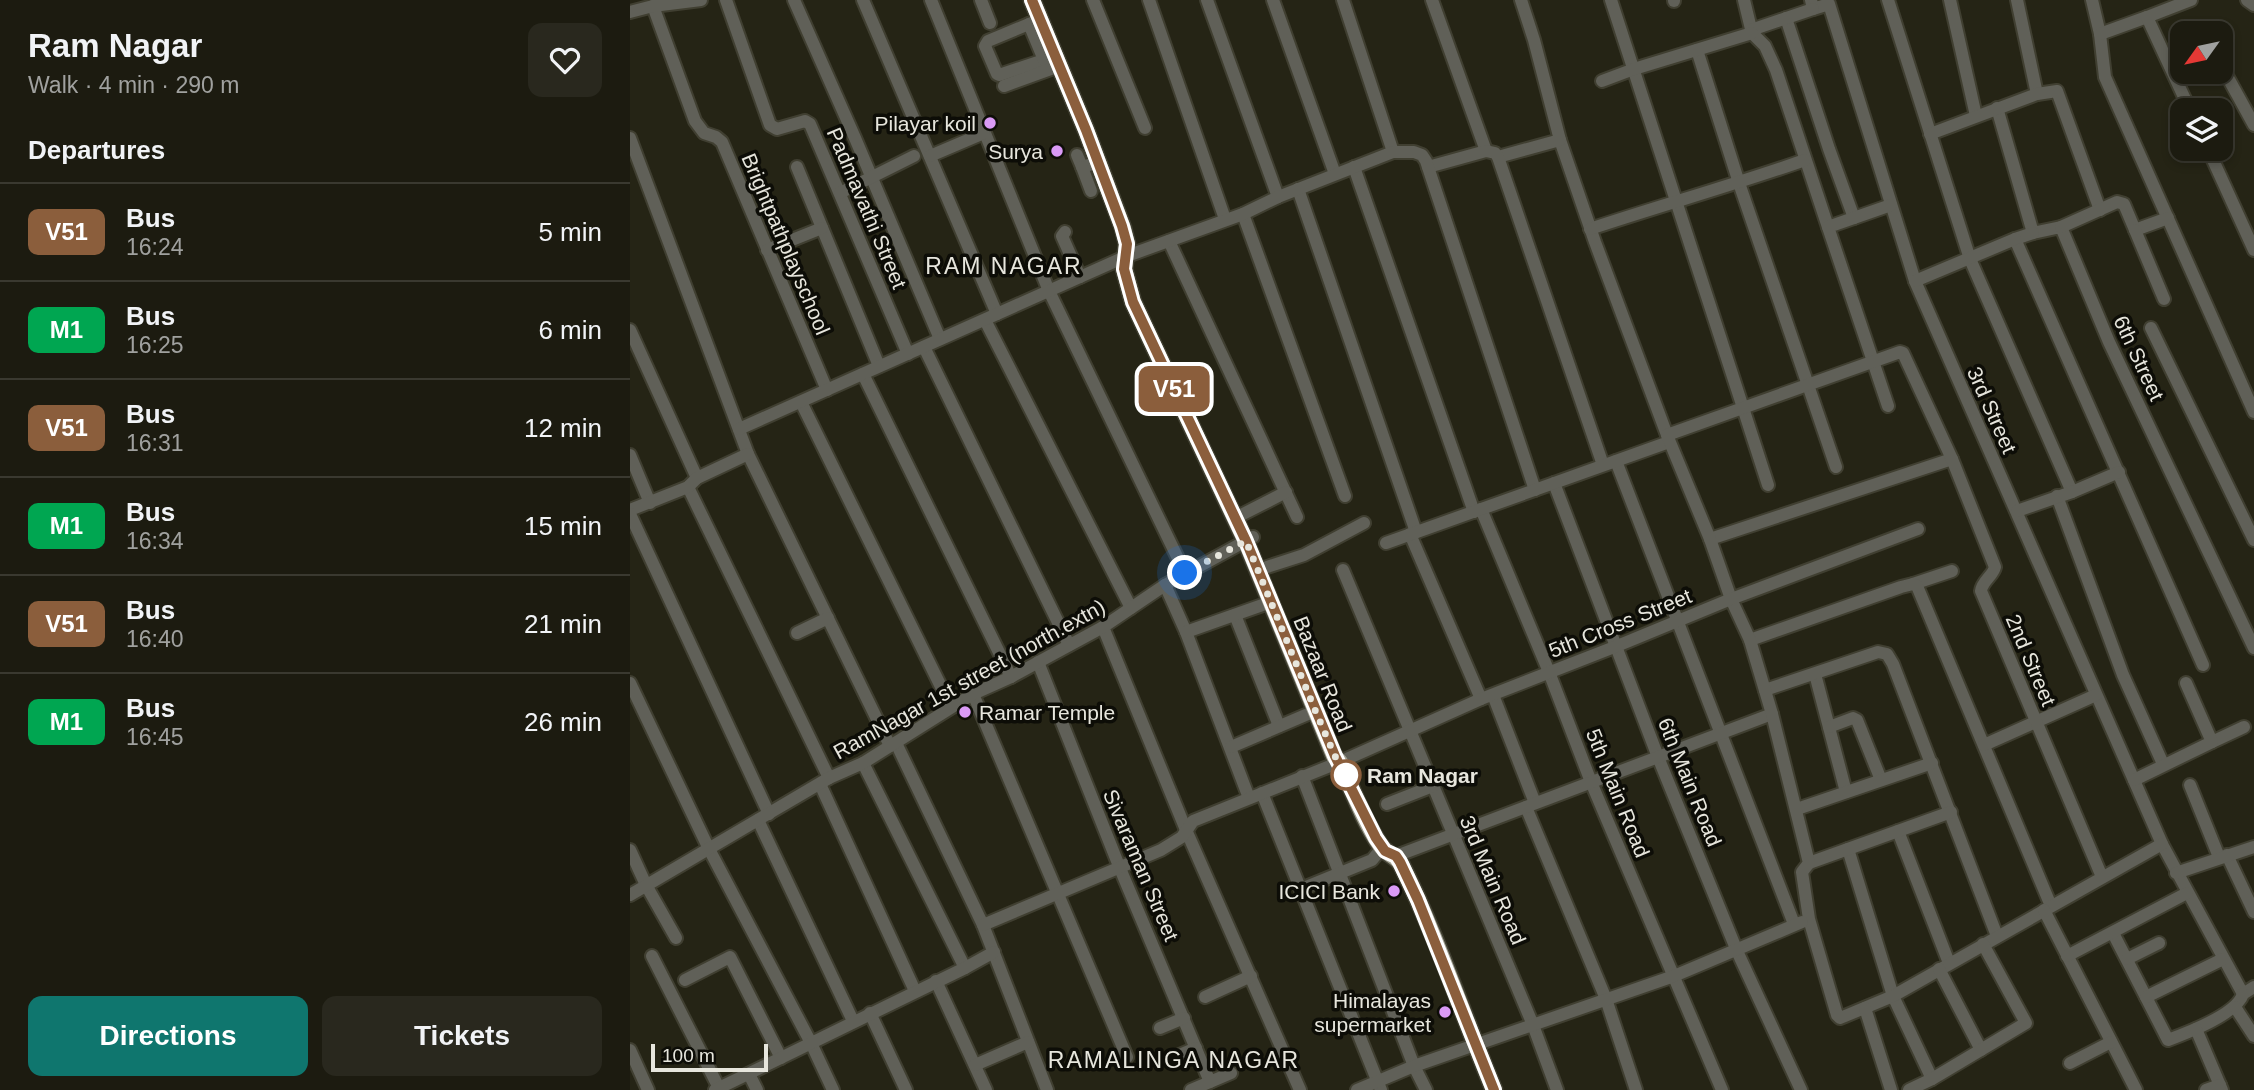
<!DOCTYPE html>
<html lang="en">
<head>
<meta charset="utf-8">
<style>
	:root { --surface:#1c1b10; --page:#29281e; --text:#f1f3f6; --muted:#a0a19f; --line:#3a3930; --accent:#0f766e }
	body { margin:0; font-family:Arial,sans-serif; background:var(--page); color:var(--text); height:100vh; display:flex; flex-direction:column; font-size:26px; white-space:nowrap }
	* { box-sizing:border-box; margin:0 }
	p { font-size:23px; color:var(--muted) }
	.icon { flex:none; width:38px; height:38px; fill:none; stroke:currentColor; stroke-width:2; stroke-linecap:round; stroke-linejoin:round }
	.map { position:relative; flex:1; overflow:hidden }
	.drawer { display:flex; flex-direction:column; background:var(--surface); width:630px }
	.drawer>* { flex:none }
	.badge { padding:0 14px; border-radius:10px; font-size:24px; line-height:46px }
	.needle { width:46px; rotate:237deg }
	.buttons { position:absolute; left:1540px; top:21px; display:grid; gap:14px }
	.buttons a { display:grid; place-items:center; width:63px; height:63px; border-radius:14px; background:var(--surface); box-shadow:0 4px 10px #0003,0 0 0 2px var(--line); font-size:35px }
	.scale { position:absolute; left:21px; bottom:18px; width:117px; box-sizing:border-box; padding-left:7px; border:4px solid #e7e6dd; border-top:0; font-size:19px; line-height:24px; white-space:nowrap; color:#e7e6dd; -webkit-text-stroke:5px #0d0d07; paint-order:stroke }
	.you { position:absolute; width:35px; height:35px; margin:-18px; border:5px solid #fff; border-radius:50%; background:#1a73e8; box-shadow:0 0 0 10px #1a73e833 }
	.map>.badge { position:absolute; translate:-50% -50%; box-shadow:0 0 0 4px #fff }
	h2 { padding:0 28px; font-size:26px; line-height:63px }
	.round { display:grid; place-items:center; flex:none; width:74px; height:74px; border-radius:14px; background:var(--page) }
	.overview { display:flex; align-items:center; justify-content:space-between; height:119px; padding:0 28px }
	h1 { font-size:33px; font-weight:800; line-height:52px }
	.cta { display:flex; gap:14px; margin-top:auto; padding:14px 28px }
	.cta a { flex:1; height:80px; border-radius:14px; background:var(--accent); color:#fff; font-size:28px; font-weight:800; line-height:80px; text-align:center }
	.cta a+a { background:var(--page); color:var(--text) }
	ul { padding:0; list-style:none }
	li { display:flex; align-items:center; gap:21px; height:98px; padding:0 28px; border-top:2px solid var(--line) }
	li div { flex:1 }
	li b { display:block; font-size:26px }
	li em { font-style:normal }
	li .badge { min-width:77px; font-weight:700; text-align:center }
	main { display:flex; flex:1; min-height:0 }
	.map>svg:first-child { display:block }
</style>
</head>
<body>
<main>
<section class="drawer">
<div class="overview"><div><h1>Ram Nagar</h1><p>Walk · 4 min · 290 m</p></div><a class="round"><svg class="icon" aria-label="heart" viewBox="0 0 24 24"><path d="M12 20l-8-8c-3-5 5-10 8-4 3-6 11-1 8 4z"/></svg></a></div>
<h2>Departures</h2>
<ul>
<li><span class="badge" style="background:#8b5e3c;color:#fff">V51</span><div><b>Bus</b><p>16:24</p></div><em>5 min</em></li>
<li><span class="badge" style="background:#00a651;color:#fff">M1</span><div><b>Bus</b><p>16:25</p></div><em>6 min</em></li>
<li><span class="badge" style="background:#8b5e3c;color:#fff">V51</span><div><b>Bus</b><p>16:31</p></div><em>12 min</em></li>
<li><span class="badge" style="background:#00a651;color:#fff">M1</span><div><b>Bus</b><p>16:34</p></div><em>15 min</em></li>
<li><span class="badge" style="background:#8b5e3c;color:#fff">V51</span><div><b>Bus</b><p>16:40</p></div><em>21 min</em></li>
<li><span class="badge" style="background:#00a651;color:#fff">M1</span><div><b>Bus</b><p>16:45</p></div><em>26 min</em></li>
</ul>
<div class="cta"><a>Directions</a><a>Tickets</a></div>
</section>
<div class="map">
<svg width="1624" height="1090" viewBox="0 0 1624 1090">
	<rect width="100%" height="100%" fill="#252415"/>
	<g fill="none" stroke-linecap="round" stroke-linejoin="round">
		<defs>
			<g id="minor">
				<path d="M96,0L140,125L147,129L175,121L180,124L278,354"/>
				<path d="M164,0L225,138L310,339"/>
				<path d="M233,0L367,314"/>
				<path d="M301,0L419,291L555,573"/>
				<path d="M351,0L360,23"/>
				<path d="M463,0L515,128"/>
				<path d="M519,0L595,219"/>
				<path d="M577,0L648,197"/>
				<path d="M643,0L705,174"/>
				<path d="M713,0L763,152"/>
				<path d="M802,0L856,151"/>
				<path d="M981,0L1138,485"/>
				<path d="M1044,0V1"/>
				<path d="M1114,0L1122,33L1135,46L1146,70L1198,227"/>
				<path d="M1181,0L1183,9L1199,4L1285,281L1532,844L1613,994L1624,987"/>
				<path d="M1258,0L1340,259L1442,492"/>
				<path d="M1320,0L1346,116"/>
				<path d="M1387,0L1407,94"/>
				<path d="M1462,0L1470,34L1475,77L1624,412"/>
				<path d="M1617,0L1624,5"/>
				<path d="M23,6L65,121L74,133L86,137L92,142L197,390"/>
				<path d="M0,12L23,6L71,0"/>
				<path d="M1156,18L1199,149L1224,218"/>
				<path d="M411,19L358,41L355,46L367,74L369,75L426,56"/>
				<path d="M399,24L414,60"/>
				<path d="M1121,30L1183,9"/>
				<path d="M1470,34L1517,17"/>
				<path d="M1067,50L1109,183L1206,467"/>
				<path d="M1591,65L1624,125"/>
				<path d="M972,81L1004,69L1122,33"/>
				<path d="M374,86L429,66"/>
				<path d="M1367,108L1403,233L1431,227L1479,342L1624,648"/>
				<path d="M1560,110L1517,17L1561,0"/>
				<path d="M1300,134L1407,94L1427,91L1470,210"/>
				<path d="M0,138L118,454L260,746"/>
				<path d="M930,140L965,242L1037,435"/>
				<path d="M1578,149L1624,250"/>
				<path d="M447,155L452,167L469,162"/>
				<path d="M300,156L354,133"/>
				<path d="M868,157L930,140L904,40L891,0"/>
				<path d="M167,167L249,366"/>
				<path d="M452,167L461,191"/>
				<path d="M724,167L844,512"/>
				<path d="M798,167L856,151L865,153L868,157L973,465"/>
				<path d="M668,189L786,532"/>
				<path d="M210,193L284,156"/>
				<path d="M613,214L715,496"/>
				<path d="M1431,227L1487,202L1494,204L1505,230L1538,218"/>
				<path d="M960,229C1032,205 1104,185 1175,160"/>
				<path d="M1505,230L1534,299"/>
				<path d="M435,232L432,236L450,277"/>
				<path d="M1403,233L1385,239L1573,665"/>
				<path d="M539,241L667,517"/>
				<path d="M137,250L192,228"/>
				<path d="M1285,281L1385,239"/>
				<path d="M355,320L501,608"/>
				<path d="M1521,328L1624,540"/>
				<path d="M0,330L67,478"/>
				<path d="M294,347L439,645"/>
				<path d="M233,374L381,677"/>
				<path d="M171,402L321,707"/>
				<path d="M1258,406L1198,227L1261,205"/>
				<path d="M109,429L497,256L613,214L648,197L763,152H784L792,155L796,161L905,490"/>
				<path d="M0,455L20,503"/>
				<path d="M986,461L1164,924"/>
				<path d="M924,483L1028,757L1107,951L1171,1090"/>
				<path d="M58,487L199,778"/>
				<path d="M1427,496L1493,675L1533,764"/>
				<path d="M851,509L919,672L961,782L1092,1090"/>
				<path d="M0,510L58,487L67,478L118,454"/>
				<path d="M1387,511L1442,492L1489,472"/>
				<path d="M0,514L139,814"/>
				<path d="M613,514L656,492"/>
				<path d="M780,534L851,699"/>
				<path d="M1080,539L1322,459"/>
				<path d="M756,543L1039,442"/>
				<path d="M637,567L674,555L734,523"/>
				<path d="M713,570L903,1025L927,1090"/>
				<path d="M1283,584L1322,571"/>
				<path d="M535,585L556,632L619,798"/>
				<path d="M605,615L649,726"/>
				<path d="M473,627L556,830L670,1090"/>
				<path d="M556,632L641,602"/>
				<path d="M167,633L198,618"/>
				<path d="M1120,640L1271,587L1283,584L1287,586L1421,906"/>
				<path d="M408,662L489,866L580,1082"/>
				<path d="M1185,674L1216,792"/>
				<path d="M0,683L79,849L181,1043L203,1090"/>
				<path d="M1135,690L1248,652L1257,654L1263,664L1367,936"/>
				<path d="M343,694L497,1057"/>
				<path d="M863,695L905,803"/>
				<path d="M1199,727L1223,718L1227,720L1251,780"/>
				<path d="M1582,742L1614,727"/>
				<path d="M266,743L353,925L417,1090"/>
				<path d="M1354,745L1466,695"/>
				<path d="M601,747L685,711"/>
				<path d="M233,763L335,968"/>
				<path d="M672,776L784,1066L796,1090"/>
				<path d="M1504,780L1582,742L1556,683"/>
				<path d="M190,784L285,991"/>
				<path d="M1560,785L1589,857"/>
				<path d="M632,793L751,1090"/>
				<path d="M757,804L803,786"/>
				<path d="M896,807L976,999L1006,1090"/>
				<path d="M1167,809L1302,763"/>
				<path d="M128,820L223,1021"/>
				<path d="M1268,831L1319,963"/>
				<path d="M1218,849L1263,996L1302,1079"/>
				<path d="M0,850L16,885L46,938"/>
				<path d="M1597,855L1624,912"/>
				<path d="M766,856L1142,714"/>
				<path d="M1179,863L1321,812"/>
				<path d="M1546,873L1624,847"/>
				<path d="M1472,877L1351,591C1352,581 1363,576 1365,567L1322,459L1273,353L1270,352L1037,435L1080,539L1101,599L1120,640L1142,714L1179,863L1172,872L1179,919L1207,1015L1210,1018L1215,1016L1263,996L1532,844"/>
				<path d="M671,889L742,860L752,848"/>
				<path d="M0,895L199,778L233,763L343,694L381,677L473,627L535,585L623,537"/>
				<path d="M1414,910L1506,1090"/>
				<path d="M353,925L531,850L552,837L563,821L578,815L710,762L851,699L987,646L1101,599L1288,529"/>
				<path d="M1483,933L1538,1040C1557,1033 1607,1014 1613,994"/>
				<path d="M22,956L89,1088"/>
				<path d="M1437,956L1557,893"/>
				<path d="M1497,959L1529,943"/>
				<path d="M1309,969L1351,1050"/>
				<path d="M55,980L100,957L151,1058"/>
				<path d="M306,981L356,1090"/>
				<path d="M575,997L621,976"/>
				<path d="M1516,997L1593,959"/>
				<path d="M1605,1007L1624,1036"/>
				<path d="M1235,1008L1261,1090"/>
				<path d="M240,1013L276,1090"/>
				<path d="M530,1028L554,1018"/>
				<path d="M1566,1029L1592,1090"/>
				<path d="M0,1050L18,1090"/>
				<path d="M547,1056L566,1048"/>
				<path d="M1440,1063L1481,1042"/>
				<path d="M345,1065L398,1042"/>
				<path d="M119,1074L127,1090"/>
				<path d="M85,1090L335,968L364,952"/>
				<path d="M561,1090L601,1073"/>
				<path d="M727,1090L784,1066L1044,976L1172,922"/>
				<path d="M1279,1090L1302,1079L1396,1023L1353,944"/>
				<path d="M1576,1090L1590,1085"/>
			</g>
			<path id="major" d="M402,0L456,130L493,228L497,244L494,269L503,302L616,542L704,756L710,762C722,789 733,820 750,845C756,855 767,855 772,866C808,938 833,1016 864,1090"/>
		</defs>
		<!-- minor casing -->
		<use href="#minor" stroke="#403f31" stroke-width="16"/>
		<!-- major casing -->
		<use href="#major" stroke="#403f31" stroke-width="19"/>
		<!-- minor -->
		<use href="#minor" stroke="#606058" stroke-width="12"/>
		<!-- major -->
		<use href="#major" stroke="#9d9c8d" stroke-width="16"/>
	</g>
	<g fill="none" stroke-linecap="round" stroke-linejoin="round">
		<defs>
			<path id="line" d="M402,0L456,130L492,226L497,244L494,269L503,302L616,541L705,756L746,838L755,851L766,856L770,862L788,900L864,1090"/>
		</defs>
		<!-- line casing -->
		<use href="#line" stroke="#fff" stroke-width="16"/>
		<!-- line -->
		<use href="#line" stroke="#8b5e3c" stroke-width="10"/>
		<!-- walk -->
		<path stroke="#e7e6dd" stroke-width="7" stroke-dasharray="0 12.6" d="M555,573L616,541L685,710L705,756L719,783L716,775"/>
	</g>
	<!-- markers -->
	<g fill="#da9af6" stroke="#0d0d07" stroke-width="2.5">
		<circle cx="360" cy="123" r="7"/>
		<circle cx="427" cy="151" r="7"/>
		<circle cx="335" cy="712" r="7"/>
		<circle cx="764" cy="891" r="7"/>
		<circle cx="815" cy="1012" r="7"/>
	</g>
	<circle fill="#fff" stroke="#8b5e3c" stroke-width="3.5" cx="716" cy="775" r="14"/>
	<g text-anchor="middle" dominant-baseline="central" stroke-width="7" stroke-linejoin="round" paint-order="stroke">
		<!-- poi labels -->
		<g font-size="21" fill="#e7e6dd" stroke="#0d0d07" text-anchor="end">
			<text x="346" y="123">Pilayar koil</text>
			<text x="413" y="151">Surya</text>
			<text x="349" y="712" text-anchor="start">Ramar Temple</text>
			<text x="750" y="891">ICICI Bank</text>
			<text x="801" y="1000">Himalayas<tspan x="801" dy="24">supermarket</tspan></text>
		</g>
		<!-- street labels -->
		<g font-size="21" fill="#e7e6dd" stroke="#0d0d07">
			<text transform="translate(237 208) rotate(67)">Padmavathi Street</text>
			<text transform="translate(156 244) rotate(67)">Brightpathplayschool</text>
			<text transform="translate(1509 358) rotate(65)">6th Street</text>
			<text transform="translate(1362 410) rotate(66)">3rd Street</text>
			<text transform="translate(990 623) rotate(-22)">5th Cross Street</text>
			<text transform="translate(1401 660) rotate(67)">2nd Street</text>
			<text transform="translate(693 674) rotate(68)">Bazaar Road</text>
			<text transform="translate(339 679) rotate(-29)">RamNagar 1st street (north.extn)</text>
			<text transform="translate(1060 782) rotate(68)">6th Main Road</text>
			<text transform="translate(988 793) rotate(68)">5th Main Road</text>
			<text transform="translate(511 865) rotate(67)">Sivaraman Street</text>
			<text transform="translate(863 880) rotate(67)">3rd Main Road</text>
		</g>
		<!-- stop labels -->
		<g font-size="21" font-weight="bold" fill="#e7e6dd" stroke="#0d0d07" text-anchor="start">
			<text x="737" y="775">Ram Nagar</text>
		</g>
		<!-- neighbourhood labels -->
		<g font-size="23" letter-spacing="2" fill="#e7e6dd" stroke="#0d0d07">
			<text x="374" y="266">RAM NAGAR</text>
			<text x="544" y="1060">RAMALINGA NAGAR</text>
		</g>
	</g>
</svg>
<div class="buttons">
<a><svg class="needle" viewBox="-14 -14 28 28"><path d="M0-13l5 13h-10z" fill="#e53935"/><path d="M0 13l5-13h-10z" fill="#a0a19f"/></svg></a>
<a><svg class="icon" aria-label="layers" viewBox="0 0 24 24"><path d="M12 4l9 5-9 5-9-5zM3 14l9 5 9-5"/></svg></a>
</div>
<div class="scale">100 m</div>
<div class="you" style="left:555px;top:573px"></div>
<b class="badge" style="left:544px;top:389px;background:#8b5e3c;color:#fff">V51</b>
</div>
</main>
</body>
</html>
